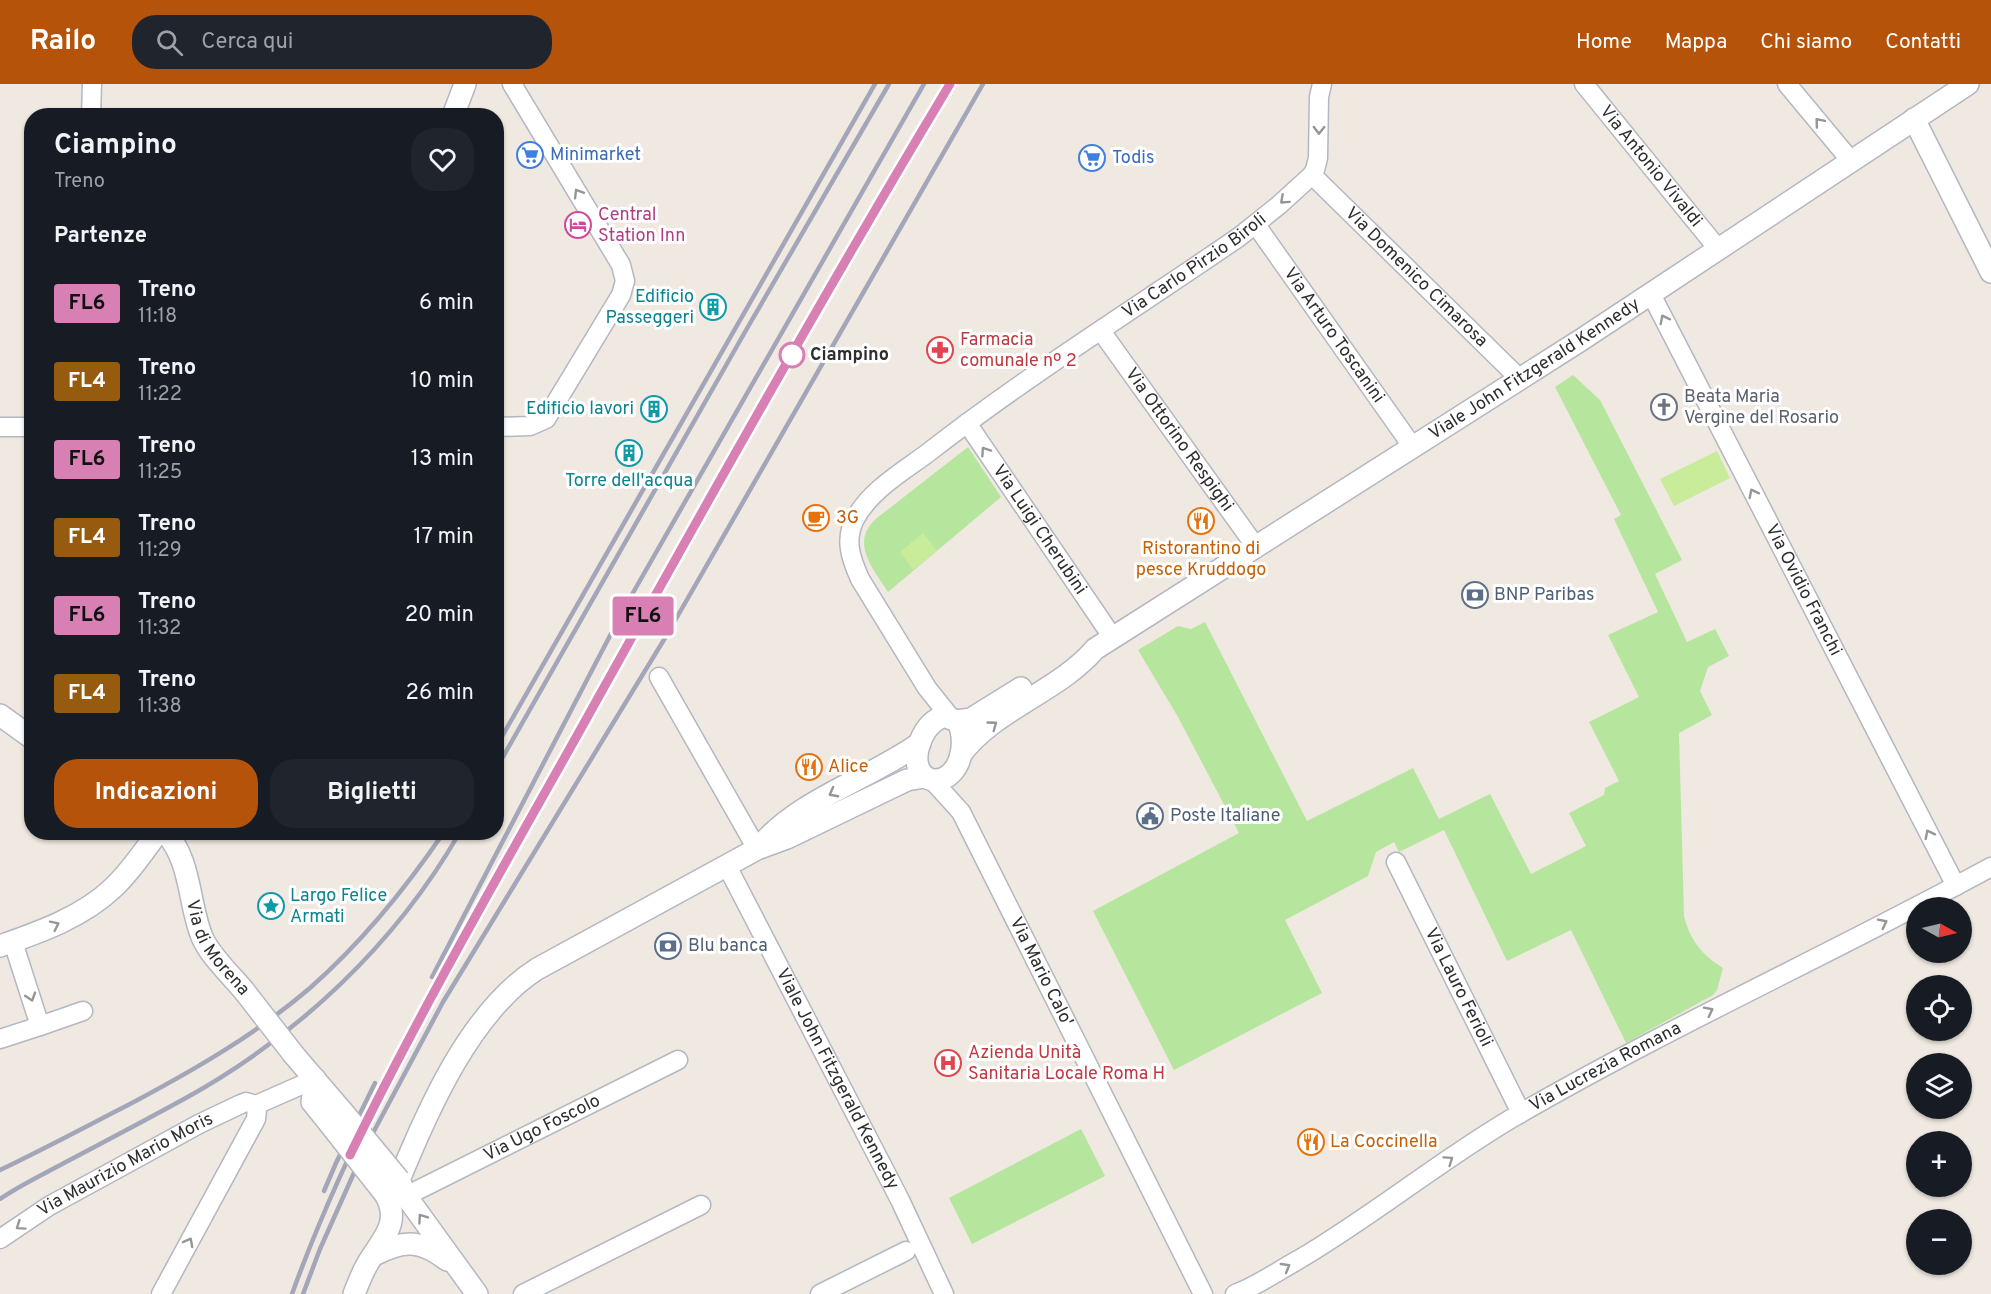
<!DOCTYPE html>
<html lang="it">
<head>
<meta charset="utf-8">
<style>
	:root { --surface:#171b24; --page:#20242c; --text:#f1f3f6; --muted:#9ea1a6; --accent:#b45309 }
	body { margin:0; font-family:Overpass,sans-serif; background:var(--page); color:var(--text); height:100vh; display:flex; flex-direction:column; font-size:22px; white-space:nowrap }
	* { box-sizing:border-box; margin:0 }
	p { font-size:20px; color:var(--muted) }
	.icon { flex:none; width:33px; height:33px; fill:none; stroke:currentColor; stroke-width:2; stroke-linecap:round; stroke-linejoin:round }
	.map { position:relative; flex:1; overflow:hidden }
	.sheet { position:absolute; left:24px; top:24px; width:480px; height:732px; display:flex; flex-direction:column; background:var(--surface); border-radius:24px; box-shadow:0 2px 4px #0004 }
	.sheet>* { flex:none }
	.badge { padding:0 12px; border-radius:4px; font-size:21px; line-height:39px }
	.needle { width:39px; rotate:98deg }
	.controls { position:absolute; left:1906px; top:813px; display:grid; gap:12px }
	.controls a { display:grid; place-items:center; width:66px; height:66px; border-radius:50%; background:var(--surface); box-shadow:0 2px 4px #0004; font-size:30px }
	.map>.badge { position:absolute; translate:-50% -50%; box-shadow:0 0 0 3px #fff }
	h2 { padding:0 30px; font-size:22px; line-height:54px }
	.round { display:grid; place-items:center; flex:none; width:63px; height:63px; border-radius:24px; background:var(--page) }
	.headline { display:flex; align-items:center; justify-content:space-between; height:102px; padding:0 30px }
	h1 { font-size:28px; font-weight:700; line-height:45px }
	.button { display:flex; gap:12px; margin-top:auto; padding:12px 30px }
	.button a { flex:1; height:69px; border-radius:24px; background:var(--accent); color:#fff; font-size:24px; font-weight:700; line-height:69px; text-align:center }
	.button a+a { background:var(--page); color:var(--text) }
	ul { padding:0; list-style:none }
	li { display:flex; align-items:center; gap:18px; height:78px; padding:0 30px }
	li div { flex:1 }
	li b { display:block; font-size:22px }
	li em { font-style:normal }
	li .badge { min-width:66px; font-weight:700; text-align:center }
	header { display:flex; align-items:center; gap:36px; box-sizing:border-box; height:84px; padding:0 30px; background:var(--accent); color:#fff }
	header strong { font-size:28px }
	nav { display:flex; gap:33px; margin-inline-start:auto; font-size:21px }
	.search { width:420px; height:54px; background:var(--page); display:flex; align-items:center; gap:15px; box-sizing:border-box; padding:0 21px; border-radius:24px; color:var(--muted); font-size:22px }
	.map>svg:first-child { display:block }
</style>
</head>
<body>
<header>
<strong>Railo</strong>
<div class="search"><svg class="icon" aria-label="search" viewBox="0 0 24 24"><circle cx="10" cy="10" r="6"/><path d="M15 15l6 6"/></svg>Cerca qui</div>
<nav><a>Home</a><a>Mappa</a><a>Chi siamo</a><a>Contatti</a></nav>
</header>
<div class="map">
<svg width="1991" height="1210" viewBox="0 0 1991 1210">
	<rect width="100%" height="100%" fill="#efe9e1"/>
	<!-- green -->
	<g fill="#b6e59e">
		<path d="M1573,291L1600,316L1682,476L1655,490L1687,558L1715,545L1729,572L1708,583L1700,607L1712,631L1679,649L1684,832C1690,856 1702,871 1723,884L1717,906L1713,911L1626,959L1571,846L1507,877L1444,746L1399,768L1394,758L1376,768L1368,792L1285,836L1322,909L1174,986L1093,827L1239,749L1178,633L1138,566L1178,542L1191,545L1205,538L1307,737L1413,684L1439,735L1490,710L1531,790L1586,762L1569,729L1604,711L1605,704L1619,697L1589,638L1639,613L1608,551L1658,528L1614,435L1621,431L1555,303Z"/>
		<path d="M968,363L1001,413L888,508C873,484 849,458 877,434Z"/>
		<path d="M1081,1045L1105,1092L972,1160L949,1114Z"/>
	</g>
	<!-- pitch -->
	<g fill="#c9ec9a">
		<path d="M1717,367L1730,394L1674,422L1660,395Z"/>
		<path d="M923,449L937,467L913,486L900,468Z"/>
	</g>
	<g fill="none" stroke-linecap="round" stroke-linejoin="round">
		<defs>
			<g id="minor">
				<path id="s1" d="M1584,0L1719,166"/>
				<path d="M1787,0L1851,77"/>
				<path d="M91,32L92,0"/>
				<path id="s2" d="M1312,91L1520,295"/>
				<path id="s3" d="M1256,141L1412,362"/>
				<path id="s4" d="M1651,210L1956,802"/>
				<path id="s5" d="M1101,247L1256,463"/>
				<path id="s6" d="M967,339L1113,554"/>
				<path d="M0,343H32"/>
				<path d="M496,343L530,342L546,335L621,211L625,197L621,181L512,0"/>
				<path d="M659,593L757,765"/>
				<path id="s7" d="M951,634L927,604L860,495C851,475 844,456 855,435C870,406 904,387 929,368C1028,291 1136,224 1239,153L1279,121L1312,91L1315,86L1318,74L1319,13L1322,0"/>
				<path id="s8" d="M932,696L961,728L1203,1210"/>
				<path id="s9" d="M1396,778L1521,1029"/>
				<path id="s10" d="M727,782L900,1116L944,1210"/>
				<path d="M40,942L83,927"/>
				<path d="M0,955L40,942L13,858"/>
				<path d="M256,1021L315,995"/>
				<path id="s11" d="M406,1112L678,976"/>
				<path id="s12" d="M0,1155L49,1122L199,1040L241,1020L246,1018L256,1021"/>
				<path d="M161,1210L256,1035L257,1025L256,1021"/>
				<path d="M523,1210L701,1121"/>
				<path d="M820,1210L906,1167"/>
				<path id="s13" d="M1235,1210C1257,1202 1278,1187 1298,1176C1373,1132 1439,1077 1514,1033C1669,943 1833,869 1991,783"/>
			</g>
			<g id="tertiary">
				<path d="M453,32L465,0"/>
				<path d="M1914,35L1991,188"/>
				<path d="M0,631L32,654"/>
				<path d="M941,633H946L957,637C962,645 963,654 962,664C957,710 906,704 919,661C923,648 929,639 941,633Z"/>
				<path d="M957,637L971,635L1021,604"/>
				<path id="s14" d="M961,670C996,624 1058,608 1095,565L1581,256L1968,0"/>
				<path id="s15" d="M165,748C192,777 188,819 202,853C210,872 232,892 245,908"/>
				<path d="M762,760C801,715 871,694 920,659"/>
				<path d="M0,862C40,848 83,833 114,803C131,787 144,767 158,748"/>
				<path d="M294,971L342,1027"/>
				<path d="M315,995L312,1018L329,1039"/>
				<path d="M374,1171C403,1156 420,1155 447,1176"/>
				<path d="M354,1210C358,1200 362,1189 368,1179C382,1155 402,1139 385,1110"/>
				<path d="M477,1210L406,1112L399,1096C428,1025 471,927 537,885L757,765L787,754L907,696L924,693"/>
			</g>
		</defs>
		<!-- minor casing -->
		<use href="#minor" stroke="#b4b7c1" stroke-width="21"/>
		<!-- tertiary casing -->
		<use href="#tertiary" stroke="#b4b7c1" stroke-width="24"/>
		<!-- minor -->
		<use href="#minor" stroke="#fff" stroke-width="18"/>
		<!-- tertiary -->
		<use href="#tertiary" stroke="#fff" stroke-width="21"/>
		<!-- rail -->
		<g stroke="#a3a6b8" stroke-width="4.5">
			<path d="M496,663L875,0"/>
			<path d="M496,685L749,241L889,0"/>
			<path d="M432,893L626,521L924,0"/>
			<path d="M0,1086C44,1065 87,1042 130,1020C194,986 255,951 310,904C361,859 406,804 444,748"/>
			<path d="M324,1107L336,1079L375,999"/>
			<path d="M0,1115C20,1101 42,1091 64,1079C104,1058 144,1037 184,1015C298,952 395,861 460,748"/>
			<path d="M292,1210C357,1030 458,865 551,698C681,464 811,229 950,0"/>
			<path d="M303,1210L320,1165L366,1062L443,918L665,554L983,0"/>
		</g>
		<defs>
			<g id="tertiary-bridge">
				<path d="M245,908L294,971"/>
				<path d="M342,1027L399,1096"/>
				<path d="M329,1039L385,1110"/>
			</g>
		</defs>
		<!-- tertiary-bridge casing -->
		<use href="#tertiary-bridge" stroke="#b4b7c1" stroke-width="24" stroke-linecap="butt"/>
		<!-- tertiary-bridge -->
		<use href="#tertiary-bridge" stroke="#fff" stroke-width="21"/>
	</g>
	<!-- one-way arrows -->
	<defs><path id="oneway-chevron" d="M-2-3.5L2.5 0L-2 3.5" fill="none" stroke-width="1.6" stroke-linecap="round" stroke-linejoin="round" transform="scale(1.5)"/></defs>
	<g stroke="#969696">
		<use href="#oneway-chevron" transform="translate(1819 38) rotate(-130)"/>
		<use href="#oneway-chevron" transform="translate(1319 46) rotate(91)"/>
		<use href="#oneway-chevron" transform="translate(578 109) rotate(-121)"/>
		<use href="#oneway-chevron" transform="translate(1284 116) rotate(138)"/>
		<use href="#oneway-chevron" transform="translate(1664 235) rotate(-117)"/>
		<use href="#oneway-chevron" transform="translate(985 367) rotate(-124)"/>
		<use href="#oneway-chevron" transform="translate(1753 409) rotate(-117)"/>
		<use href="#oneway-chevron" transform="translate(993 641) rotate(-36)"/>
		<use href="#oneway-chevron" transform="translate(833 709) rotate(152)"/>
		<use href="#oneway-chevron" transform="translate(1929 750) rotate(-117)"/>
		<use href="#oneway-chevron" transform="translate(1883 839) rotate(-27)"/>
		<use href="#oneway-chevron" transform="translate(55 841) rotate(-26)"/>
		<use href="#oneway-chevron" transform="translate(31 913) rotate(72)"/>
		<use href="#oneway-chevron" transform="translate(1709 927) rotate(-27)"/>
		<use href="#oneway-chevron" transform="translate(1449 1076) rotate(-35)"/>
		<use href="#oneway-chevron" transform="translate(422 1134) rotate(-125)"/>
		<use href="#oneway-chevron" transform="translate(20 1142) rotate(145)"/>
		<use href="#oneway-chevron" transform="translate(189 1158) rotate(-62)"/>
		<use href="#oneway-chevron" transform="translate(1286 1183) rotate(-30)"/>
	</g>
	<g fill="none" stroke-linecap="round" stroke-linejoin="round">
		<defs>
			<path id="line" d="M350,1071C423,921 507,777 588,632C706,420 825,208 950,0"/>
		</defs>
		<!-- line casing -->
		<use href="#line" stroke="#fff" stroke-width="14"/>
		<!-- line -->
		<use href="#line" stroke="#d880b4" stroke-width="9"/>
	</g>
	<!-- icons -->
	<defs>
		<symbol id="supermarket-ring" viewBox="-11 -11 22 22"><circle r="9.5" fill="#fff" stroke="#3f7fe0" stroke-width="1.5"/><path d="M-6-5.5h2.5l.6 2H6L4.5 2H-2.5L-4.4-4H-6ZM-1.5 3.2a1.3 1.3 0 1 0 .1 0ZM3 3.2a1.3 1.3 0 1 0 .1 0Z" fill="#3f7fe0"/></symbol>
		<symbol id="hotel-ring" viewBox="-11 -11 22 22"><circle r="9.5" fill="#fff" stroke="#d1479c" stroke-width="1.5"/><path d="M-6-4.5h1.5V1H6V5H4.5V3h-9V5H-6ZM-4 0a1.8 1.8 0 1 1 3.6 0ZM.5 0V-2.5h3Q6-2.5 6 0Z" fill="#d1479c"/></symbol>
		<symbol id="building-ring" viewBox="-11 -11 22 22"><circle r="9.5" fill="#fff" stroke="#0f9aa8" stroke-width="1.5"/><path d="M-4-6H4V6H1V3H-1V6H-4ZM-2.5-4.3h1.7v1.8h-1.7ZM.8-4.3h1.7v1.8H.8ZM-2.5-1h1.7V.8h-1.7ZM.8-1h1.7V.8H.8Z" fill="#0f9aa8"/></symbol>
		<symbol id="pharmacy-ring" viewBox="-11 -11 22 22"><circle r="9.5" fill="#fff" stroke="#e0444e" stroke-width="1.5"/><path d="M-2-6h4v4h4v4h-4v4h-4v-4h-4v-4h4Z" fill="#e0444e"/></symbol>
		<symbol id="church-ring" viewBox="-11 -11 22 22"><circle r="9.5" fill="#fff" stroke="#6b7280" stroke-width="1.5"/><path d="M-1.2-6h2.4v3.5h3.3v2.4h-3.3V6h-2.4V-.1h-3.3v-2.4h3.3Z" fill="#6b7280"/></symbol>
		<symbol id="cafe-ring" viewBox="-11 -11 22 22"><circle r="9.5" fill="#fff" stroke="#e8710a" stroke-width="1.5"/><path d="M-5.5-4.5H6V0H3Q3 3.5 0 3.5H-2.5Q-5.5 3.5-5.5 0ZM3-3.2v2h1.7v-2ZM-6 4.5H4V6H-6Z" fill="#e8710a"/></symbol>
		<symbol id="restaurant-ring" viewBox="-11 -11 22 22"><circle r="9.5" fill="#fff" stroke="#e8710a" stroke-width="1.5"/><path d="M-5-6h1v4h1v-4h1v4h1v-4h1v5L-1.5 .5V6h-2V.5L-5-1ZM5-6V6H3V1.5H1.5Q1.5-4 5-6Z" fill="#e8710a"/></symbol>
		<symbol id="bank-ring" viewBox="-11 -11 22 22"><circle r="9.5" fill="#fff" stroke="#5c6f8a" stroke-width="1.5"/><path d="M-6-4H6V4H-6ZM0-2.3a2.3 2.3 0 1 0 0 4.6a2.3 2.3 0 1 0 0-4.6Z" fill="#5c6f8a"/></symbol>
		<symbol id="civic-ring" viewBox="-11 -11 22 22"><circle r="9.5" fill="#fff" stroke="#5c6f8a" stroke-width="1.5"/><path d="M-.6-6.5H3V-4.5H.6V-3L4-1V1h2V6H-6V1h2V-1L-.6-3ZM-1.2 2.5V6h2.4V2.5Z" fill="#5c6f8a"/></symbol>
		<symbol id="sight-ring" viewBox="-11 -11 22 22"><circle r="9.5" fill="#fff" stroke="#0f9aa8" stroke-width="1.5"/><path d="M0-6L1.8-2.2L6-1.7L2.9 1.2L3.7 5.4L0 3.3L-3.7 5.4L-2.9 1.2L-6-1.7L-1.8-2.2Z" fill="#0f9aa8"/></symbol>
		<symbol id="hospital-ring" viewBox="-11 -11 22 22"><circle r="9.5" fill="#fff" stroke="#e0444e" stroke-width="1.5"/><path d="M-5-5h3v3.5h4V-5h3V5h-3V1.5h-4V5h-3Z" fill="#e0444e"/></symbol>
	</defs>
	<g fill-rule="evenodd">
		<use href="#supermarket-ring" x="515" y="56" width="30" height="30"/>
		<use href="#supermarket-ring" x="1077" y="59" width="30" height="30"/>
		<use href="#hotel-ring" x="563" y="126" width="30" height="30"/>
		<use href="#building-ring" x="698" y="208" width="30" height="30"/>
		<use href="#pharmacy-ring" x="925" y="251" width="30" height="30"/>
		<use href="#church-ring" x="1649" y="308" width="30" height="30"/>
		<use href="#building-ring" x="639" y="310" width="30" height="30"/>
		<use href="#building-ring" x="614" y="354" width="30" height="30"/>
		<use href="#cafe-ring" x="801" y="419" width="30" height="30"/>
		<use href="#restaurant-ring" x="1186" y="422" width="30" height="30"/>
		<use href="#bank-ring" x="1460" y="496" width="30" height="30"/>
		<use href="#restaurant-ring" x="794" y="668" width="30" height="30"/>
		<use href="#civic-ring" x="1135" y="717" width="30" height="30"/>
		<use href="#sight-ring" x="256" y="807" width="30" height="30"/>
		<use href="#bank-ring" x="653" y="847" width="30" height="30"/>
		<use href="#hospital-ring" x="933" y="964" width="30" height="30"/>
		<use href="#restaurant-ring" x="1296" y="1043" width="30" height="30"/>
	</g>
	<!-- markers -->
	<circle fill="#fff" stroke="#d880b4" stroke-width="3" cx="792" cy="271" r="12"/>
	<g text-anchor="middle" dominant-baseline="central" stroke-width="6" stroke-linejoin="round" paint-order="stroke">
		<!-- shop labels -->
		<g font-size="18" fill="#366cbe" stroke="#fff" text-anchor="start">
			<text x="550" y="71">Minimarket</text>
			<text x="1112" y="74">Todis</text>
		</g>
		<!-- street labels -->
		<g font-size="18" fill="#2e2e2e" stroke="#fff">
			<text stroke="none"><textPath href="#s1" startOffset="106">Via Antonio Vivaldi</textPath></text>
			<text stroke="none"><textPath href="#s7" startOffset="654">Via Carlo Pirzio Biroli</textPath></text>
			<text stroke="none"><textPath href="#s2" startOffset="146">Via Domenico Cimarosa</textPath></text>
			<text stroke="none"><textPath href="#s3" startOffset="135">Via Arturo Toscanini</textPath></text>
			<text stroke="none"><textPath href="#s14" startOffset="692">Viale John Fitzgerald Kennedy</textPath></text>
			<text stroke="none"><textPath href="#s5" startOffset="134">Via Ottorino Respighi</textPath></text>
			<text stroke="none"><textPath href="#s6" startOffset="129">Via Luigi Cherubini</textPath></text>
			<text stroke="none"><textPath href="#s4" startOffset="333">Via Ovidio Franchi</textPath></text>
			<text stroke="none"><textPath href="#s15" startOffset="129">Via di Morena</textPath></text>
			<text stroke="none"><textPath href="#s8" startOffset="222">Via Mario Calo'</textPath></text>
			<text stroke="none"><textPath href="#s9" startOffset="140">Via Lauro Ferioli</textPath></text>
			<text stroke="none"><textPath href="#s13" startOffset="435">Via Lucrezia Romana</textPath></text>
			<text stroke="none"><textPath href="#s10" startOffset="240">Viale John Fitzgerald Kennedy</textPath></text>
			<text stroke="none"><textPath href="#s11" startOffset="152">Via Ugo Foscolo</textPath></text>
			<text stroke="none"><textPath href="#s12" startOffset="146">Via Maurizio Mario Moris</textPath></text>
		</g>
		<!-- hotel labels -->
		<g font-size="18" fill="#b23c85" stroke="#fff" text-anchor="start">
			<text x="598" y="131">Central<tspan x="598" dy="21">Station Inn</tspan></text>
		</g>
		<!-- culture labels -->
		<g font-size="18" fill="#0d838f" stroke="#fff" text-anchor="end">
			<text x="694" y="213">Edificio<tspan x="694" dy="21">Passeggeri</tspan></text>
			<text x="634" y="325">Edificio lavori</text>
			<text x="629" y="397" text-anchor="middle">Torre dell'acqua</text>
			<text x="290" y="812" text-anchor="start">Largo Felice<tspan x="290" dy="21">Armati</tspan></text>
		</g>
		<!-- health labels -->
		<g font-size="18" fill="#be3a42" stroke="#fff" text-anchor="start">
			<text x="960" y="256">Farmacia<tspan x="960" dy="21">comunale nº 2</tspan></text>
			<text x="968" y="969">Azienda Unità<tspan x="968" dy="21">Sanitaria Locale Roma H</tspan></text>
		</g>
		<!-- stop labels -->
		<g font-size="18" font-weight="bold" fill="#2e2e2e" stroke="#fff" text-anchor="start">
			<text x="810" y="271">Ciampino</text>
		</g>
		<!-- worship labels -->
		<g font-size="18" fill="#5b616d" stroke="#fff" text-anchor="start">
			<text x="1684" y="313">Beata Maria<tspan x="1684" dy="21">Vergine del Rosario</tspan></text>
		</g>
		<!-- food labels -->
		<g font-size="18" fill="#c56008" stroke="#fff" text-anchor="start">
			<text x="836" y="434">3G</text>
			<text x="1201" y="465" text-anchor="middle">Ristorantino di<tspan x="1201" dy="21">pesce Kruddogo</tspan></text>
			<text x="828" y="683">Alice</text>
			<text x="1330" y="1058">La Coccinella</text>
		</g>
		<!-- service labels -->
		<g font-size="18" fill="#4e5e75" stroke="#fff" text-anchor="start">
			<text x="1494" y="511">BNP Paribas</text>
			<text x="1170" y="732">Poste Italiane</text>
			<text x="688" y="862">Blu banca</text>
		</g>
	</g>
</svg>
<div class="controls">
<a><svg class="needle" viewBox="-14 -14 28 28"><path d="M0-13l5 13h-10z" fill="#e53935"/><path d="M0 13l5-13h-10z" fill="#9ea1a6"/></svg></a>
<a><svg class="icon" aria-label="locate" viewBox="0 0 24 24"><circle cx="12" cy="12" r="6"/><path d="M12 2v4M12 18v4M2 12h4M18 12h4"/></svg></a>
<a><svg class="icon" aria-label="layers" viewBox="0 0 24 24"><path d="M12 4l9 5-9 5-9-5zM3 14l9 5 9-5"/></svg></a>
<a>+</a>
<a>−</a>
</div>
<b class="badge" style="left:643px;top:532px;background:#d880b4;color:#111">FL6</b>
<section class="sheet">
<div class="headline"><div><h1>Ciampino</h1><p>Treno</p></div><a class="round"><svg class="icon" aria-label="heart" viewBox="0 0 24 24"><path d="M12 20l-8-8c-3-5 5-10 8-4 3-6 11-1 8 4z"/></svg></a></div>
<h2>Partenze</h2>
<ul>
<li><span class="badge" style="background:#d880b4;color:#111">FL6</span><div><b>Treno</b><p>11:18</p></div><em>6 min</em></li>
<li><span class="badge" style="background:#965b0e;color:#fff">FL4</span><div><b>Treno</b><p>11:22</p></div><em>10 min</em></li>
<li><span class="badge" style="background:#d880b4;color:#111">FL6</span><div><b>Treno</b><p>11:25</p></div><em>13 min</em></li>
<li><span class="badge" style="background:#965b0e;color:#fff">FL4</span><div><b>Treno</b><p>11:29</p></div><em>17 min</em></li>
<li><span class="badge" style="background:#d880b4;color:#111">FL6</span><div><b>Treno</b><p>11:32</p></div><em>20 min</em></li>
<li><span class="badge" style="background:#965b0e;color:#fff">FL4</span><div><b>Treno</b><p>11:38</p></div><em>26 min</em></li>
</ul>
<div class="button"><a>Indicazioni</a><a>Biglietti</a></div>
</section>
</div>
</body>
</html>
